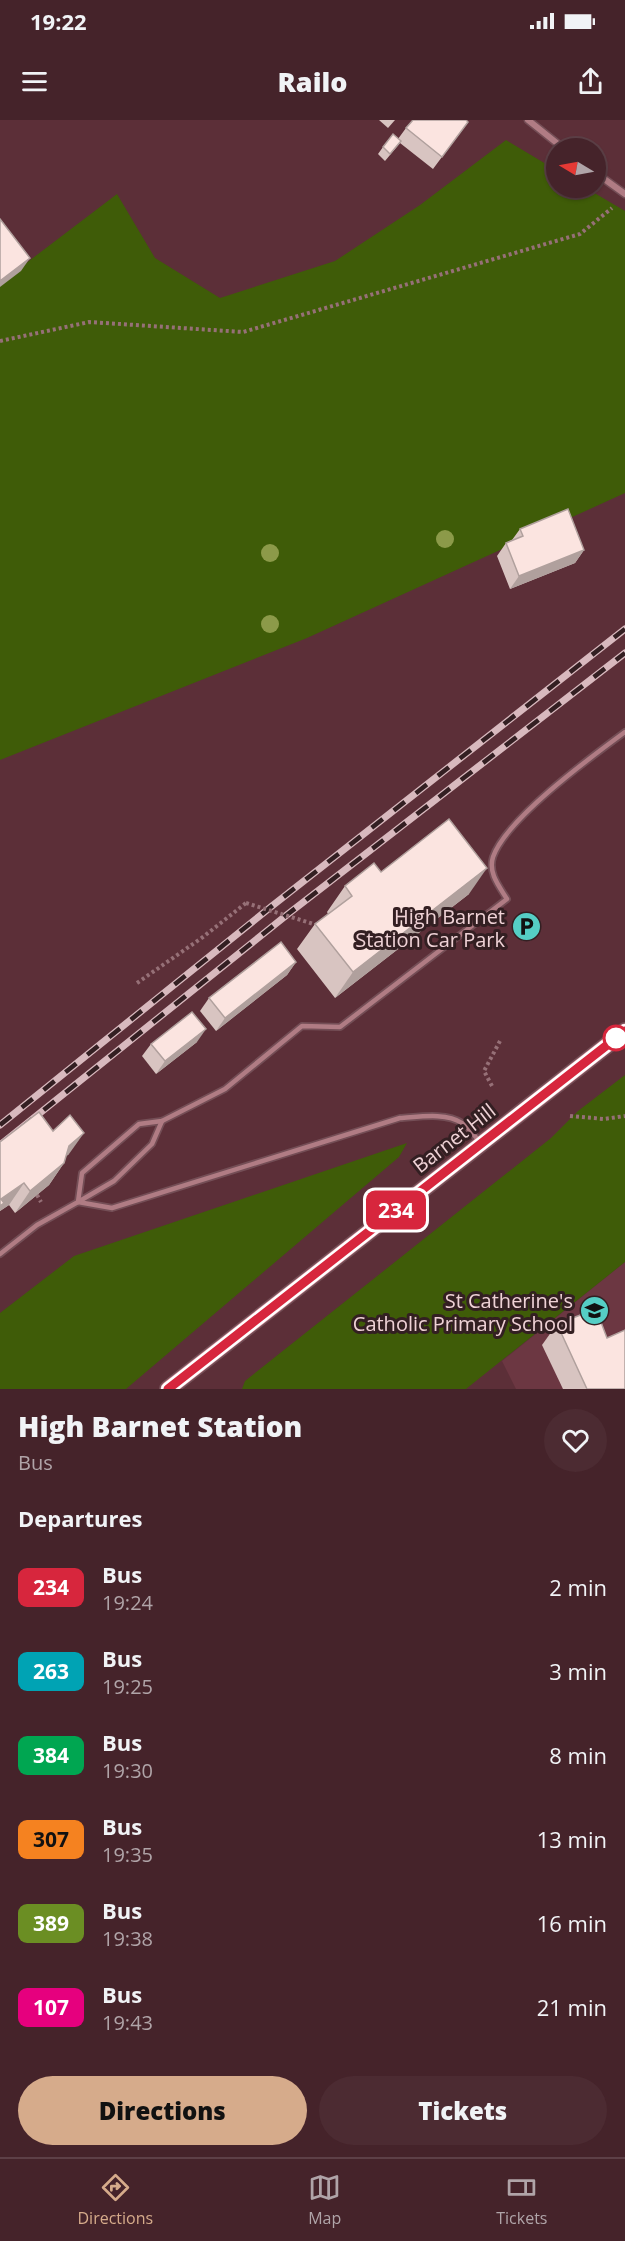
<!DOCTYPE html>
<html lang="en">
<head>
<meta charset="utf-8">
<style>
	:root { --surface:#45232a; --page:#4c2b32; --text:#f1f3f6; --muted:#b0a4a8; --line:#5d4047; --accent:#d6ab8b }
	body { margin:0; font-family:"Open Sans",sans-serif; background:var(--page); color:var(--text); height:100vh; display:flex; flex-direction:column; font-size:22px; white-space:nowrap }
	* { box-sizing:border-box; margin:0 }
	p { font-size:20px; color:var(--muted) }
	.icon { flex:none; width:33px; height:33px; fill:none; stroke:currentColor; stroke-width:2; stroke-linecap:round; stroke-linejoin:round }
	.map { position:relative; height:1269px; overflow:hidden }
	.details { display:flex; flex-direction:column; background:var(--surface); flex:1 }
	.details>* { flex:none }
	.badge { padding:0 12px; border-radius:9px; font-size:21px; line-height:39px }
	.needle { width:39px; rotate:280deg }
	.buttons { position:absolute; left:546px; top:18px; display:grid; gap:12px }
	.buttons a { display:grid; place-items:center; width:60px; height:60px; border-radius:50%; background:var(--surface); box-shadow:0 2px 4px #0004,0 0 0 2px var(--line); font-size:30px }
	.map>.badge { position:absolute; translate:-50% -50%; box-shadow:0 0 0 3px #fff }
	h2 { padding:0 18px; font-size:22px; line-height:54px }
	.round { display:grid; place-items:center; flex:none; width:63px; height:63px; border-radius:32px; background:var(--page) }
	.summary { display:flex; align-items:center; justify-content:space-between; height:102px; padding:0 18px }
	h1 { font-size:28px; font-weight:800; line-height:45px }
	.primary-button { display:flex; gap:12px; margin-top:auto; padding:12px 18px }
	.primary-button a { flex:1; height:69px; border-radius:36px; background:var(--accent); color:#111; font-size:24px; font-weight:800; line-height:69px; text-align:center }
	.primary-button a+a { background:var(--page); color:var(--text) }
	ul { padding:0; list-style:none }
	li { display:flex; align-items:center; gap:18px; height:84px; padding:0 18px }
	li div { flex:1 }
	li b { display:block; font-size:22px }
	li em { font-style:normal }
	li .badge { min-width:66px; font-weight:700; text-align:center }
	.status { display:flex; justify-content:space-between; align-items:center; height:42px; padding:0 30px; background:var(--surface); direction:ltr }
	.status svg { height:16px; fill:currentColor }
	header { display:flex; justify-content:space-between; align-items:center; height:78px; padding:0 18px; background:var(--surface); font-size:27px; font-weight:800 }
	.tabs { display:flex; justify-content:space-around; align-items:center; height:84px; border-top:2px solid var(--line); background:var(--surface); font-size:16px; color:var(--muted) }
	.tabs a { display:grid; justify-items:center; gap:3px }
	.tabs .active { color:var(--accent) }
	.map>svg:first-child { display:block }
</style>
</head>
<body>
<div class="status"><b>19:22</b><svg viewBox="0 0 49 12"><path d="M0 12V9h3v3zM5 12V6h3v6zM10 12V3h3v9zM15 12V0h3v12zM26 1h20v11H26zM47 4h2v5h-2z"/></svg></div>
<header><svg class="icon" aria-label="menu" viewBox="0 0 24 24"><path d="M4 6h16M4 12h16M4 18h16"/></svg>Railo<svg class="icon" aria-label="share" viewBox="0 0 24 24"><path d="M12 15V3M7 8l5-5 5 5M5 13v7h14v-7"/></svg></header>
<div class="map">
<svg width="625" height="1269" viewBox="0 0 625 1269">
	<rect width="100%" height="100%" fill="#5c2f38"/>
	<!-- built -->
	<path fill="#6c3742" d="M625,1142V1269H516L502,1241Z"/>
	<!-- green -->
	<g fill="#3f5c08">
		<path d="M506,20L556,50V68H586L625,91V373L307,518L0,640V163L117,74L155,138L220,178L335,141L420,85Z"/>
		<path d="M625,955V1142L466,1269H242L245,1261L551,1018L578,991Z"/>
		<path d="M407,1023L399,1037L126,1269H0V1193L74,1136Z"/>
	</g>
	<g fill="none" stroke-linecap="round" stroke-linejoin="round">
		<defs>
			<g id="service">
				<path d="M78,1082L112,1088L400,998C418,997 446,992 462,1003C468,1007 474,1015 479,1021"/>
				<path d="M78,1082L114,1061L152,1024L162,1001"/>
				<path d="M0,1134L37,1105L78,1082L82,1053L139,1004L162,1001L225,969L302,906L340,907L507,779C499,766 488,753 493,737C506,699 591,637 625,612"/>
			</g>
			<g id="minor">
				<path d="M528,0L563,28"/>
				<path d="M596,53L625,74"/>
			</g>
			<path id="primary" d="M168,1269L625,911"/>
		</defs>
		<!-- service casing -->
		<use href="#service" stroke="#744e56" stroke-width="8"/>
		<!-- minor casing -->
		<use href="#minor" stroke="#744e56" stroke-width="9"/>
		<!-- primary casing -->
		<use href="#primary" stroke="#744e56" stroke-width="18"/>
		<!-- path -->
		<g stroke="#967077" stroke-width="4" stroke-dasharray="3 3" stroke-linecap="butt">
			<path d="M0,221L89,202L243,212L580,114L612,88"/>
			<path d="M137,863L203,817L246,783"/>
			<path d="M492,966L484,951L500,921"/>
			<path d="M570,996L604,999L625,996"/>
			<path d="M37,1075L41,1082"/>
		</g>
		<!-- service -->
		<use href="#service" stroke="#b07c84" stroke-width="4.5"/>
		<!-- minor -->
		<use href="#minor" stroke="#b07c84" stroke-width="6"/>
		<!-- primary -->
		<use href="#primary" stroke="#d68c98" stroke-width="15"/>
		<defs>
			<g id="rail">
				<path d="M0,1005L272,786L625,509"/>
				<path d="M0,1025L288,794L625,533"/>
			</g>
		</defs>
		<!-- rail casing -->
		<use href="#rail" stroke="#d8b9be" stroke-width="7"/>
		<!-- rail -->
		<use href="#rail" stroke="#331f22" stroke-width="4.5" stroke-dasharray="14" stroke-linecap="butt"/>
		<!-- path-bridge -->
		<path stroke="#967077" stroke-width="4" stroke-dasharray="3 3" stroke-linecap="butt" d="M246,783L320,806"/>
	</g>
	<!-- trees -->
	<g fill="#8c9a49">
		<circle cx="445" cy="419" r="9"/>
		<circle cx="270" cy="433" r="9"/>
		<circle cx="270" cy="504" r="9"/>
	</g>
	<!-- wall -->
	<g fill="#d8c4c1">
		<path d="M379,0H395L388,8Z"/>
		<path d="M468,2L433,49L400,23L385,41L378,34L383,27L398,19L406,8Z"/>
		<path d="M520,409L584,430L575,443L510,469L497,436L506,423L512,420Z"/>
		<path d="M381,752L469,774L335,878L297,829L315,804L328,794L327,792L345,766Z"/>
		<path d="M296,842L287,855L216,911L200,891L209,878Z"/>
		<path d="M197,922L156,954L142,936L151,924Z"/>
		<path d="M0,1022L69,1034L66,1036L64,1043L49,1065L15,1093L9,1085L0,1091Z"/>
		<path d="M557,1204L607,1218L625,1269H563L542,1225Z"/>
	</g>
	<!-- shaded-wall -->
	<g fill="#b0a09d">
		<path d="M30,138L21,151L0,167V161Z"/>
		<path d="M584,430L575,443L510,469L519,456Z"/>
		<path d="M487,748L469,774L335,878L353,852Z"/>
		<path d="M296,842L287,855L216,911L225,898Z"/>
		<path d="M206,909L197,922L156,954L165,941Z"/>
		<path d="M84,1013L69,1034L54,1047L69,1026Z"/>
		<path d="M64,1043L49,1065L15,1093L30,1071Z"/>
		<path d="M24,1063L9,1085L0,1091V1081L1,1079Z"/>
	</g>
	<!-- building -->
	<g fill="#fbe4e0" stroke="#b0a09d" stroke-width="1.5">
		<path d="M413,0H466L468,2L442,37L406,8Z"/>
		<path d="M393,14L401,21L390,34L383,27Z"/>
		<path d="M0,99L30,138L0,161Z"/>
		<path d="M568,389L584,430L519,456L506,423L523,416L520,409Z"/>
		<path d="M449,699L487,748L353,852L315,804L352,776L345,766L374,743L381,752Z"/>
		<path d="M281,822L296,842L225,898L209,878Z"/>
		<path d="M192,892L206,909L165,941L151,924Z"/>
		<path d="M39,992L53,1011L70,995L84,1013L69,1026L64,1043L30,1071L24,1063L1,1079L4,1083L0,1086V1022Z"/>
		<path d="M596,1189L607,1218L625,1210V1269H587L557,1204Z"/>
	</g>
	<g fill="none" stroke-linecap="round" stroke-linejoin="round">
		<defs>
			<path id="line" d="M168,1269L625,911"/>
		</defs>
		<!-- line casing -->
		<use href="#line" stroke="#fff" stroke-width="14"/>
		<!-- line -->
		<use href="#line" stroke="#d7263d" stroke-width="9"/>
	</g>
	<!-- icons -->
	<defs>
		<symbol id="parking-disc" viewBox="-11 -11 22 22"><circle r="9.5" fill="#55cec5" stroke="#331f22"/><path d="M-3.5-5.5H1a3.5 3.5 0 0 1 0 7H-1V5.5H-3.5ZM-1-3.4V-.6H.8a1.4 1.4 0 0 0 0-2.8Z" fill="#111"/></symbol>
		<symbol id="school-disc" viewBox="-11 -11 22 22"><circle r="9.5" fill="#55cec5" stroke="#331f22"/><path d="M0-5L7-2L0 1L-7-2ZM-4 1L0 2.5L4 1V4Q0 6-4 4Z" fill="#111"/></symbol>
	</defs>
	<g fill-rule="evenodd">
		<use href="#parking-disc" x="510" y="790" width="33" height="33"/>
		<use href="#school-disc" x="578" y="1174" width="33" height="33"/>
	</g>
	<!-- markers -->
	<circle fill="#fff" stroke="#d7263d" stroke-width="3" cx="616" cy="918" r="12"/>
	<g text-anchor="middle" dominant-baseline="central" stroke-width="6" stroke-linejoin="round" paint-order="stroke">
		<!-- poi labels -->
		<g font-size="20" fill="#efd2d6" stroke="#331f22" text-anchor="end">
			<text x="505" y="796">High Barnet<tspan x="505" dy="23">Station Car Park</tspan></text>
			<text x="573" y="1180">St Catherine's<tspan x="573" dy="23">Catholic Primary School</tspan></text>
		</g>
		<!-- street labels -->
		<g font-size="20" fill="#efd2d6" stroke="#331f22">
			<text transform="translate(454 1018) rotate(-38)">Barnet Hill</text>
		</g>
	</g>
</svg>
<div class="buttons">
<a><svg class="needle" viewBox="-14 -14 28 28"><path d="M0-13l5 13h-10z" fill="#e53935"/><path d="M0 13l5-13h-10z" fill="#b0a4a8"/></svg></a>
</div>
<b class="badge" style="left:396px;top:1090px;background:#d7263d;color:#fff">234</b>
</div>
<section class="details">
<div class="summary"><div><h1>High Barnet Station</h1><p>Bus</p></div><a class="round"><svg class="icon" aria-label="heart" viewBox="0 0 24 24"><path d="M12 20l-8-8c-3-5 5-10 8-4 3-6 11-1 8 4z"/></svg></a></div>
<h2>Departures</h2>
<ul>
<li><span class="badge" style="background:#d7263d;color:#fff">234</span><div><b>Bus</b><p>19:24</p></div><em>2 min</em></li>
<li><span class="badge" style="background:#00a3b4;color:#fff">263</span><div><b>Bus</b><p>19:25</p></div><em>3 min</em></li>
<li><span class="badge" style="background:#00a651;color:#fff">384</span><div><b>Bus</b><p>19:30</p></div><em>8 min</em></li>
<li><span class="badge" style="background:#f58220;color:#111">307</span><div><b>Bus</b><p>19:35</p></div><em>13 min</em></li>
<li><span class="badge" style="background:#6b8e23;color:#fff">389</span><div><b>Bus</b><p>19:38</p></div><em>16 min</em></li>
<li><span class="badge" style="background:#e6007e;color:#fff">107</span><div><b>Bus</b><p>19:43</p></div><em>21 min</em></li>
</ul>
<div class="primary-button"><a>Directions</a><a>Tickets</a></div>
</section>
<nav class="tabs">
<a class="active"><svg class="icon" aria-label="directions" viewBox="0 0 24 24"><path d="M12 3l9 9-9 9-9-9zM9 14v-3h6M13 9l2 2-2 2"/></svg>Directions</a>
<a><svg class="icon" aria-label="map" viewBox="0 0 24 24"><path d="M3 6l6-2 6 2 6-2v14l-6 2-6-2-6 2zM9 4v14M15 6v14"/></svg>Map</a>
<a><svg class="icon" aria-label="tickets" viewBox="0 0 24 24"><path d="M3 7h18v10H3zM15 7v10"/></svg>Tickets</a>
</nav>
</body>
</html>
